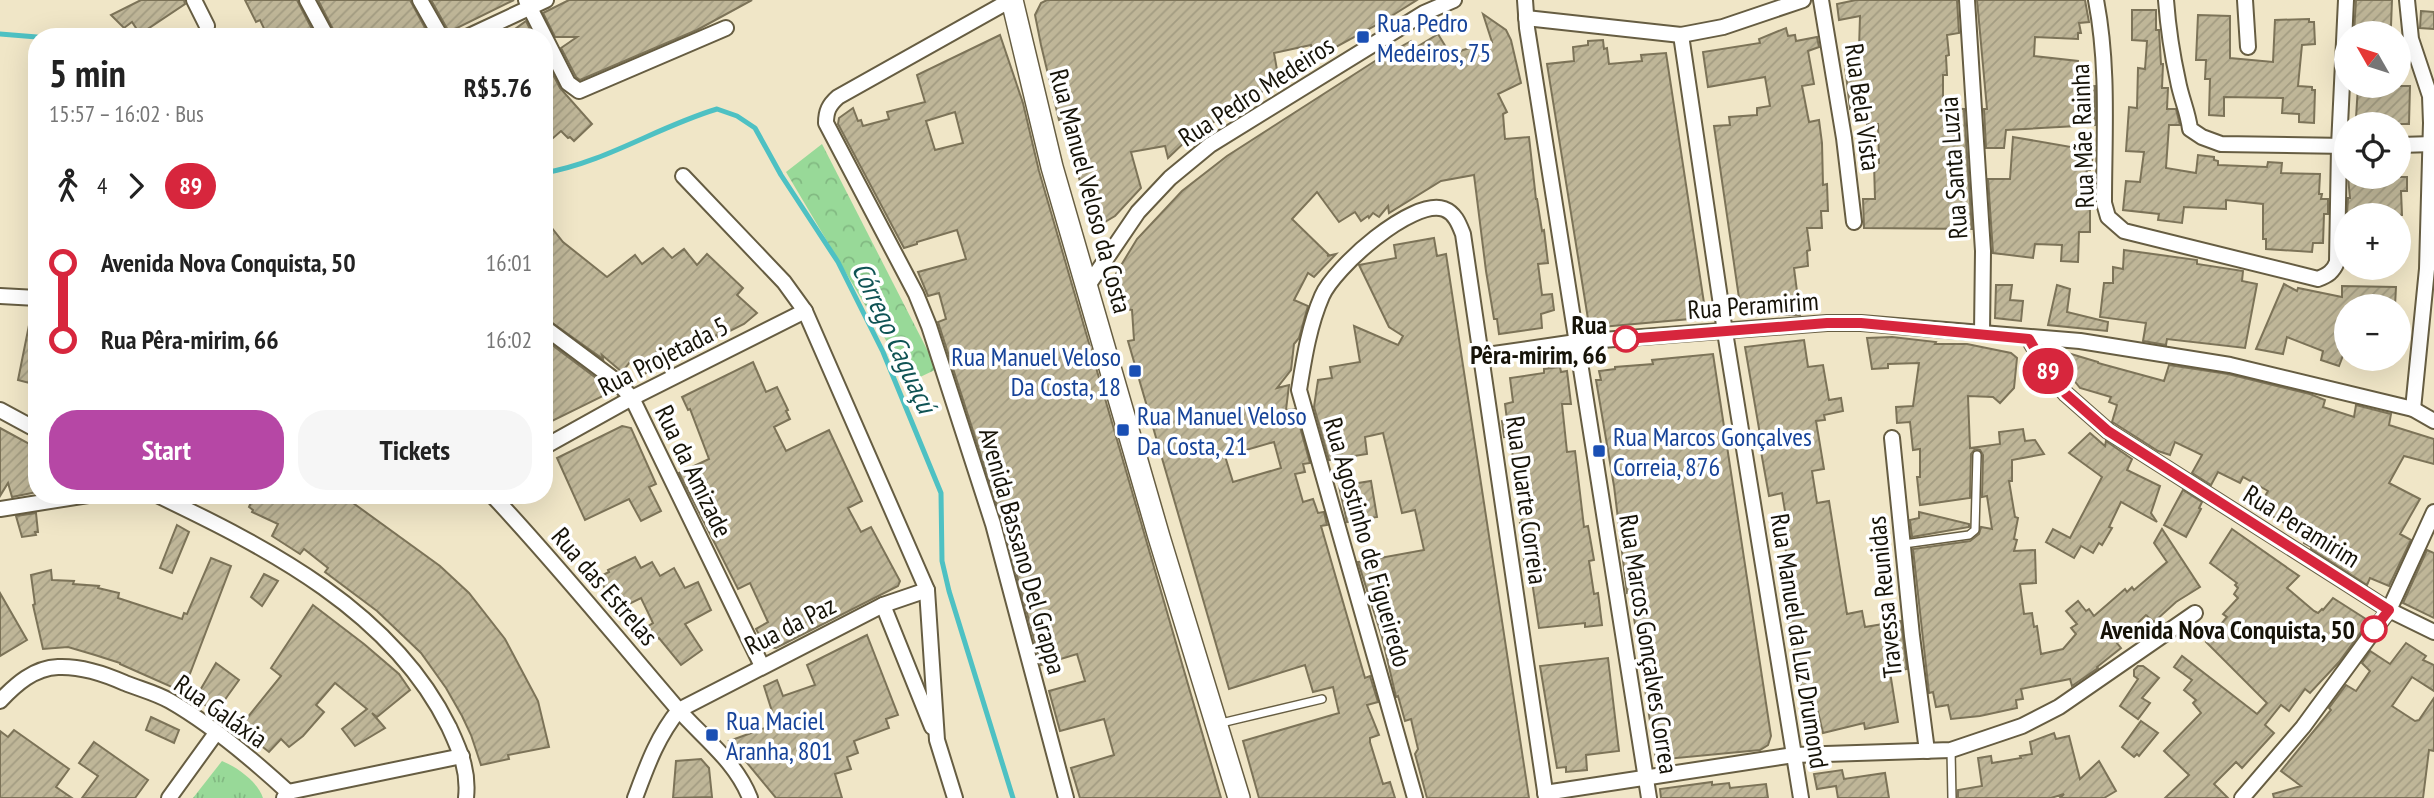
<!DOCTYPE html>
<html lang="en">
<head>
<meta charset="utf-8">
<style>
	:root { --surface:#fff; --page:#f6f6f6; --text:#222; --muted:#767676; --accent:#b647a5 }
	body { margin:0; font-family:"PT Sans Narrow",sans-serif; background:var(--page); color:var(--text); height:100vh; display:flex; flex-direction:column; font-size:26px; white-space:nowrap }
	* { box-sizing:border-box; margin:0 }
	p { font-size:23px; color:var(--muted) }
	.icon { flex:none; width:38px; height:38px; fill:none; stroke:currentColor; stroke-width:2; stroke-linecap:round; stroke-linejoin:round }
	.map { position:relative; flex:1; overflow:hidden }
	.details { position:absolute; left:28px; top:28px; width:525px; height:476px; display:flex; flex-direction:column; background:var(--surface); border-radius:28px; box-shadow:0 7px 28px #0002 }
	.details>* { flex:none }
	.badge { padding:0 14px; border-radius:23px; font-size:24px; line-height:46px }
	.needle { width:46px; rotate:309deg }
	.tools { position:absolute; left:2334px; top:21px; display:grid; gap:14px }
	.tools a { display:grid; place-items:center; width:77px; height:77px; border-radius:50%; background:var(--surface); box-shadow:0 7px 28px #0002; font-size:35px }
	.map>.badge { position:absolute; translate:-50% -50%; box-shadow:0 0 0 4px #fff }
	.legs { display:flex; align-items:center; gap:10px; height:77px; padding:0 21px; font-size:23px }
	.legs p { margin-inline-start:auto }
	.overview { display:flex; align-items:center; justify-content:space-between; height:119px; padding:0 21px }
	h1 { font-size:38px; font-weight:700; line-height:52px }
	.action { display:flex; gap:14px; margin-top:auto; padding:14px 21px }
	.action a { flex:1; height:80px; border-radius:28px; background:var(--accent); color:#fff; font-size:28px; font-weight:700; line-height:80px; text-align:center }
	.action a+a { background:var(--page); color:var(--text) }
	ul { padding:0 21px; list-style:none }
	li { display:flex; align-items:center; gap:24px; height:77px; font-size:26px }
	li i { display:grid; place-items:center; width:10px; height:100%; margin:0 9px; background:currentColor }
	li i::after { content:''; width:18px; height:18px; margin:-9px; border:5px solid; border-radius:50%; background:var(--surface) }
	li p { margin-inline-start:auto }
	li:first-child i { background:linear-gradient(#0000 50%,currentColor 0) }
	li:last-child i { background:linear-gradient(currentColor 50%,#0000 0) }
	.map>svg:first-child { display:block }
</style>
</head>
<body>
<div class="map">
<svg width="2434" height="798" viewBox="0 0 2434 798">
	<defs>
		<pattern id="forest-crowns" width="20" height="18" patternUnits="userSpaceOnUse" patternTransform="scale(1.75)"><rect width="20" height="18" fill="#98d998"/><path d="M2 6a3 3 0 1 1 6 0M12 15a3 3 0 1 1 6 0" fill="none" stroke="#82b982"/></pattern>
		<pattern id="park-tufts" width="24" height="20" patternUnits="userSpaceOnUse" patternTransform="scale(1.75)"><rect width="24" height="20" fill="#98d998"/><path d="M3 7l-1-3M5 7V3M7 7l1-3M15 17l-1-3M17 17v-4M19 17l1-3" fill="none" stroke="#82b982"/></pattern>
		<pattern id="building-hatch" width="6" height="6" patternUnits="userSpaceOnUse" patternTransform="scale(1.75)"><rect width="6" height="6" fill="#bfb698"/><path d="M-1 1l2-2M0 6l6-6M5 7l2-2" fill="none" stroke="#a39c82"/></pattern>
	</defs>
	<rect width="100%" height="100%" fill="#f0e6c7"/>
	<!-- forest -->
	<path fill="url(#forest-crowns)" d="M822,144L937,369L918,378L909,379L786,172Z"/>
	<!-- park -->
	<path fill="url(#park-tufts)" d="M222,761C237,767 258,782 263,798H193Z"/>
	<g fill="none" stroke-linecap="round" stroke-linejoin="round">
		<!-- stream -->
		<g stroke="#4ec1c3" stroke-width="5">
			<path d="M0,34L37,37"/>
			<path d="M544,173C606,162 657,127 717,109L737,116L755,128L781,175L838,262L883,352L941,493L942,561L949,591L1013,798"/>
		</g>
	</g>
	<!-- building -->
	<g fill="url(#building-hatch)" stroke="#7c7358" stroke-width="2" fill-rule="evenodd">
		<path d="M141,0H184L185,4L140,34L132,22L124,28L111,15Z"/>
		<path d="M245,0H297L316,37H268L260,20L256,22Z"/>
		<path d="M318,0H410L430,37H337Z"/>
		<path d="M431,0H514L449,32Z"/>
		<path d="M569,0H752L697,30L580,80L576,77L561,48L577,37H555L543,13Z"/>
		<path d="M1047,0H1417L1382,22L1314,59L1311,45L1274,53L1279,81L1190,137L1168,158L1165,146L1131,152L1141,188L1115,216L1103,223L1096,225L1091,222L1063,119L1059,120L1041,45L1035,15L1041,3Z"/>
		<path d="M1856,0H1957L1959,33L1947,35L1949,55L1946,56L1947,75H1943V108L1964,109L1972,229L1864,228L1863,199H1875L1874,163H1879L1878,124H1867L1866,108L1850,109L1845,66H1855L1854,49H1859L1860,16L1839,20L1837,4Z"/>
		<path d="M1977,0H2085L2089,22L2079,23L2081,33H2078V39L2035,37L2034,56L2078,61L2079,87L2095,86V125L2006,130L2004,148H1986L1984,109H1987Z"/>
		<path d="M2356,0H2392L2391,26L2370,25L2369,33H2354Z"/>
		<path d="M2132,10H2156V30H2159L2161,64H2163L2162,88H2168L2167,109H2176L2180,125H2169L2166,168L2196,173L2198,155L2214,157V160L2218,161V165L2267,167L2268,162L2282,163L2281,173L2320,174L2319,194H2322L2321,199H2328V214H2324L2323,243H2313L2312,252L2266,249V239H2263V204L2226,200V209L2184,207L2182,223L2158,220L2159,214L2123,210L2126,181L2140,182L2144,152L2126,151L2129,107L2137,108L2138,68L2145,69L2147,41L2132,40Z"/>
		<path d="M2421,11L2434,12V29L2420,28Z"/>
		<path d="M1483,14L1506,30L1511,40L1521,83L1498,94L1507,112L1503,114L1505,139L1529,137L1536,199H1537L1542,231L1544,230L1548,263L1538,264L1542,295L1552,294L1554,310L1541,314L1542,328L1499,334L1497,319H1494L1486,271L1474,175L1441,181L1389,213L1388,206L1379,217L1373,213L1369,218L1368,216L1361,221L1355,212L1339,222L1317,192L1292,219L1329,255L1327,256L1336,254L1314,277L1308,273L1294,300L1308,306L1299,338L1294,344L1291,370L1277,388L1289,385L1286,410L1295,409L1310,463L1303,464L1305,472L1295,474L1303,502L1313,499L1318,513L1324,512L1327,525L1321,526L1365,678L1370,676L1378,702L1367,705L1379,735L1370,738V742L1383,784L1390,782L1395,798H1259L1243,741L1339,713L1333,687L1313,692L1305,665L1229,689L1128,341L1134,340L1132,310L1118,308L1114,277L1137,239L1182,191L1227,156L1375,61L1411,41L1415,48L1438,34L1452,57L1463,50L1492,42ZM1274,442L1281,468L1233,482L1225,456Z"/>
		<path d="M2198,15L2230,16V58L2273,62L2275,20L2309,19V22H2314L2315,44L2302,45L2298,86L2312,87V90H2315L2314,123L2299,122V114L2282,113L2283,98L2224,97V116L2209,115L2210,79H2205L2206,60H2196Z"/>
		<path d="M526,21L534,37H504Z"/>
		<path d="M1786,28L1788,36L1795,35L1796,41L1817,37L1819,47L1808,51L1814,84L1802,86L1809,122L1819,120L1822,143L1823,185L1827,184L1828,211H1821L1822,228H1807L1810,250L1807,251L1808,266L1794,268L1800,315H1750L1742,310L1739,298L1714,126L1730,125L1729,117L1757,115V108L1770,106L1765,77L1708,87L1703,52L1760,43L1759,39Z"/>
		<path d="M1000,35L1023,103L1039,171L1221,798H1080L1071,768L1114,755L1104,719L1060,731L1049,691L1085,681L1077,654L1041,665L1002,521L938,322L946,319L939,293L928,296L918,272L966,259L957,230L917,242V244L904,248L838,124L839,118L853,108L858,121L861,120L863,126L889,119L887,112L925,102L917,75ZM955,112L963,143L935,150L926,121Z"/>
		<path d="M1603,40L1604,49L1607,48L1609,64L1642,61L1641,55L1666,53L1704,303L1689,305L1690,319L1601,327L1591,323L1588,319L1547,64L1574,61L1573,47L1588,45V41Z"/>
		<path d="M545,59L560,88L592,124L574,141L570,137L568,138L561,131L552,139L544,131Z"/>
		<path d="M2358,86H2410L2409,124H2367V119L2356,118Z"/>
		<path d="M2013,137L2094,151L2090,170H2087L2082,200H2090V232H2079L2078,262L2061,261L2062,245L2035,244L2033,258L1993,253L1988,179H2010Z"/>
		<path d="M2348,177H2407V191H2401L2402,215L2347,214L2348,198H2350Z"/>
		<path d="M544,218L563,242L607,277L635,255L642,264L663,248L672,258L684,249L697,265L707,254L743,288L737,295L757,313L744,324L718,337L717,335L681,357L644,374L630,362L622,372L602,355L603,359L544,317Z"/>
		<path d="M1434,238L1437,256L1446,254L1529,798H1427L1415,754L1418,749L1411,719L1405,721L1398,696L1396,697L1382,637L1358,562L1424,550L1415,510L1402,513L1383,433L1365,437L1367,454L1329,460L1314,407L1318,380L1332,378L1330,367L1360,362L1354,326L1398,345L1403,336L1389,327L1359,265L1396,258L1394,245Z"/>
		<path d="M2124,250L2197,260V264L2243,271L2242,281L2257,284L2245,348L2167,339L2166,345L2143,341L2146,323L2100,317L2104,283H2113V267L2123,269Z"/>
		<path d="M2284,284L2297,291L2298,288L2342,297V286L2396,287L2395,306H2347V345L2339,366L2321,360L2323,351L2287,337L2283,354L2256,349Z"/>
		<path d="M1996,285H2012L2010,300L2023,301L2021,321L1995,318Z"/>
		<path d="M2057,285L2070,289L2067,312L2108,322L2107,331L2048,325Z"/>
		<path d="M30,320L37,321V385L18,380Z"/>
		<path d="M1892,337L1936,342L1935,344H1967L2011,353L2017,358L2014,388L2000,403L1993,397L1968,396L1970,448L2000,444L1999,432L2023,429L2025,441L2035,440L2044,454L2012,460V481H2009L2015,517L2018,518L2014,539L2017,540L2014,551L2035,550L2036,583L2020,584L2024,614L2032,613L2034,627L2037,626L2041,654L2063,649L2076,634L2071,628L2077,624L2066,611L2078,601L2086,611L2089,609L2094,616L2125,589L2127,592L2132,587L2134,590L2167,562L2154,543L2162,529L2200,587L2176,602L2154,622L2146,615L2117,643L2121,648L2097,667L2098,668L2072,686L2070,679L2021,689L2023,699L2016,700L2017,708L1980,716L1951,719L1948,705L1936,707L1933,692L1929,693L1913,549L1970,541L1979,534L1981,527L1992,529L1987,496L1982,497L1983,455L1980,450L1975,449L1971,454L1970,498L1920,505L1917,477H1920V449L1913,450L1910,422L1897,423L1896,407L1913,406L1919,363L1888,364V368L1872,369L1867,338Z"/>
		<path d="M544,339L604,384L605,395L544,425Z"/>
		<path d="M1804,340L1808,367L1823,365L1829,400L1841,398L1843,411L1824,415L1825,420L1816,421L1824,469L1812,471L1817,503L1829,501L1847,614L1862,611L1865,627L1901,621L1907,669L1890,672L1898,722L1865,729L1864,723L1823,733L1818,712L1806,714L1781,577L1791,575L1784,542L1790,541L1782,493L1769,496L1760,446H1762L1745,347Z"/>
		<path d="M2061,351L2098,362V363L2164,381L2169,365L2228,374L2310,394L2325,400L2323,407L2354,417L2356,405L2391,414L2389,425L2434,439V464L2404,456L2389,483L2420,499L2400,534L2411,540L2389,586L2370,578L2367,585L2311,549V547L2304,543L2307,536L2258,508L2268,491L2243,477L2240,483L2218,472L2211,485L2192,473L2202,455L2175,442L2170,455L2158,451L2114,423L2112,422L2117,405L2109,402L2111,397L2080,388L2058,360Z"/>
		<path d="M1713,354L1771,736L1768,745L1760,750L1656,760L1630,592L1627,593L1614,486L1596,380H1601L1599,371L1615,369V367L1653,364L1652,360Z"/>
		<path d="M753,362L766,392L777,387L788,410L786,411L790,419L774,427L786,451L829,430L862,501L848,508L861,532L871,527L900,581L898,586L776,648L768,647L764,644L756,629L768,622L750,583L738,589L679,473L709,459L690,409L688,410L682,397Z"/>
		<path d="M1560,367L1561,372L1567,371L1571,404H1562L1567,452L1575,451L1584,527L1588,526L1594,560L1589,561L1594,594L1598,593L1602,625L1585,627V623L1539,628L1530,568H1525L1520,523H1522L1510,436L1504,437L1502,421L1507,420L1505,404L1513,402L1510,378L1544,373V369Z"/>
		<path d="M622,426L631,428L656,484L649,487L661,511L641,521L629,499L585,520L557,458Z"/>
		<path d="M0,428L37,448V492L12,497L8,483L0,496Z"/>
		<path d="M2090,433L2105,446L2106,441L2132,459L2127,470L2160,486L2151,513L2157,522L2121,502L2109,527L2112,528L2102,545L2099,543L2093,553L2081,546L2074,558L2046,542L2053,529L2070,538L2102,477L2069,453Z"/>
		<path d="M1371,481L1377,517L1347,522L1339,486Z"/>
		<path d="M2183,490L2202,502L2199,508L2201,509L2186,537L2164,525Z"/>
		<path d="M254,495H342L440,566L469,593L505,639L538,701L549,747L508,755L509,759L481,765L471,735L462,716L446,688L421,653L377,611L325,572L328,568L304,549L300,554L272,536L278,524L252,512L253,510L249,507Z"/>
		<path d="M1919,512L1969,524V527L1912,537L1910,520L1919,518Z"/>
		<path d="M36,513L38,532H35L36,535L22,537L16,516Z"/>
		<path d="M177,525L189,532L172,573L160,568Z"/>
		<path d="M2232,529L2299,576L2287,588L2314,611L2318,613L2322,609L2323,610L2333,598L2369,621L2339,662L2310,693L2305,689L2289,711L2281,705L2265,725L2274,733L2242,768L2236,762L2214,784L2228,798H2165L2189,775L2164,751L2201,713L2193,703L2196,700L2184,690L2192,680L2174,667L2182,656L2257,714L2267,703L2206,642L2227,617L2223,614L2238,598L2234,594L2238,588L2235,585L2237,583L2210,563Z"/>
		<path d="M2427,550L2434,553V618L2403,603Z"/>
		<path d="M635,557L641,568L652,562L660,576L674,568L685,588L698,582L711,610L685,624L702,650L681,665L659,638L645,645L635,634L653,623L641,598L621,608L615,597L610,599L599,577L609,572L608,570Z"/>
		<path d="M211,558L231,566L183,692L120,664V663L95,655L68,647L43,649L33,605L35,604L31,575L51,570L52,580L74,581L73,584L99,586L98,588L119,593L118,598L182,619L184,613L187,614Z"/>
		<path d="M264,574L278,581L262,606L251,597Z"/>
		<path d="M0,593L27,640L0,656Z"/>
		<path d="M313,605L364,644L399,674L410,690L377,717L372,713L385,728L355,746L342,729L367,709L335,683L316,705L324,712L303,736L289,747L281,739L269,752L239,728L281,676L271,668Z"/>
		<path d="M867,635L898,715L886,719L889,728L854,741L858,753L847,757L851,769L835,774L842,798H776L729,741L776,724L764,686L777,680L783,696L815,685L807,665Z"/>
		<path d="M2406,643L2426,656L2423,660L2434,665V691L2412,677L2392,706L2415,721L2419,720L2434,698V751L2429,750L2423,798H2274L2273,794L2301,786L2281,771L2331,710L2329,708L2346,685L2356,691L2370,671L2362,663L2370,651L2390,664Z"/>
		<path d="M1608,658L1619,751L1586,755L1587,770L1566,772V767L1557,768L1540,666Z"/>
		<path d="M216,663L239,680L216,712L195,699Z"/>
		<path d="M2138,666H2143L2159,678L2142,698L2150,703L2138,719L2120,706L2138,679L2134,676V670Z"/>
		<path d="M151,717L179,730L174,743L146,730Z"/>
		<path d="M2141,721L2158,733L2139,756L2137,754L2134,757L2122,747Z"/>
		<path d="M14,730L69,769L56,787L72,798H0V731L8,737Z"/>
		<path d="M2054,733L2056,739L2069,736L2080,779L2099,761L2116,791L2104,798H2060L2064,794L2051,798H1958V790L1982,786L1978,758L1991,756L1992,763L2021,758L2020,756L2032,754L2030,742Z"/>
		<path d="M94,742L148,780L135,798H82L98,776L79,763Z"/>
		<path d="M701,759L709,768L712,797L673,798L676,761Z"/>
		<path d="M1842,770L1844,779L1885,773L1889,798H1838L1836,786L1817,789L1814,774Z"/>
		<path d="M1712,782V785L1729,783L1730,788L1766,784L1768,798H1661L1660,789Z"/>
	</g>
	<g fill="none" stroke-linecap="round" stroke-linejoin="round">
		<defs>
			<g id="lane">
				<path d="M1904,544L1969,535L1975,530L1977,455"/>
				<path d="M1217,724L1322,699"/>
				<path d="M1951,750L1952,798"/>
			</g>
			<g id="street">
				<path d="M194,0L207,26"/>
				<path d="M307,0L327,37"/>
				<path d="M420,0L441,37"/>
				<path d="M526,0L568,83L579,91L726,28"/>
				<path d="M1011,0L838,97C829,105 826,111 826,123L916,294L929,326L993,524L1066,798"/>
				<path d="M1525,0L1527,28L1649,798"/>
				<path d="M1821,0L1844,138L1854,222"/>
				<path d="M1967,0L1983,251L1982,333"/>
				<path d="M2096,0C2109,67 2104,135 2104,203L2108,217L2124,231L2318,279C2328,275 2333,272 2337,262L2339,146L2346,0"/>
				<path d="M2166,0C2168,27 2172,54 2178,81C2181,98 2188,112 2190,129L2202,137L2221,144L2347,146"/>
				<path d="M2245,0L2248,47"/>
				<path d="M2407,0L2411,39L2430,96L2431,123L2427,269L2413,409"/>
				<path d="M1526,18L1681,35L1723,27L1803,0"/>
				<path d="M1681,35L1725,332L1801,798"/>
				<path d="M467,37L546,0"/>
				<path d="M2399,145L2434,144"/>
				<path d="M683,176L784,282L805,311L927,590L937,740L955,798"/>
				<path d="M1087,287L1138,212L1170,178L1210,145L1424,13L1454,0"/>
				<path d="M0,296L37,298"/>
				<path d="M544,327L615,380L632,398L762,666"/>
				<path d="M2029,339L2052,378L2066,394L2108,431L2389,610L2434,632"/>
				<path d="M1480,356L1576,342L1827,323H1861L2080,341L2230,365L2413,409L2434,421"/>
				<path d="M0,410L37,430"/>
				<path d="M1892,438L1912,636L1927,751"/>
				<path d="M544,447L632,398L805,311"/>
				<path d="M157,495C268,548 392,611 449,727C460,751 469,770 466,798"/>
				<path d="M492,495C556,563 615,636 676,707C702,737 735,760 750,798"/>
				<path d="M0,509L88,495"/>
				<path d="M883,605L932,727"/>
				<path d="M0,701C16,684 34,668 58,667C81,666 105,674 125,683C140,689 156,693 170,701C212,725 252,759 288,792L284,798"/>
				<path d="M288,792L462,756"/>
				<path d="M1545,793L1794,755L1951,750L2022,726L2059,707L2195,613"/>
				<path d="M169,798L216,733"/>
				<path d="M635,798C647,766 657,737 679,710L883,605L927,590"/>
				<path d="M1415,798L1299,390C1304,359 1309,326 1322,296C1334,268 1412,198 1444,209C1455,213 1459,224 1463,234L1546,798"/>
				<path d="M2242,798L2303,727L2389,610L2434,512"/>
			</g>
			<path id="secondary" d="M1012,0L1052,167L1159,537L1239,798"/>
		</defs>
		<!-- lane casing -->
		<use href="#lane" stroke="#665d42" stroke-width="10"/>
		<!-- street casing -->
		<use href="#street" stroke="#665d42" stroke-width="18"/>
		<!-- secondary casing -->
		<use href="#secondary" stroke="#665d42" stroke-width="24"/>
		<!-- lane -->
		<use href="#lane" stroke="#fff" stroke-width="7"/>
		<!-- street -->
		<use href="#street" stroke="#fff" stroke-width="14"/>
		<!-- secondary -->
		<use href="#secondary" stroke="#fff" stroke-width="21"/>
	</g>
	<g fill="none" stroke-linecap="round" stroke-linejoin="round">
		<defs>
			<path id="line-1" d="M1626,339L1827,323H1861L2029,339L2052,378L2066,394L2108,431L2389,610L2374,629"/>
		</defs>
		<!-- line-1 casing -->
		<use href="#line-1" stroke="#fff" stroke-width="16"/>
		<!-- line-1 -->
		<use href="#line-1" stroke="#d7263d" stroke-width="10"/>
	</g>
	<!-- markers -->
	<g fill="#1a4fb4" stroke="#fff" stroke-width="2.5">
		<rect x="1356" y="30" width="14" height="14" rx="3.5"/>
		<rect x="1128" y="364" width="14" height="14" rx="3.5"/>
		<rect x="1116" y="423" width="14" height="14" rx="3.5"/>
		<rect x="1592" y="444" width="14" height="14" rx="3.5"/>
		<rect x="705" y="728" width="14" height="14" rx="3.5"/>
	</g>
	<g fill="#fff" stroke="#d7263d" stroke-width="3.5">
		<circle cx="1626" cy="339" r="12"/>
		<circle cx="2374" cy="629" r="12"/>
	</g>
	<g text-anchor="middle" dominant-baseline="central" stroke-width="7" stroke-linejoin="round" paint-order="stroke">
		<!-- transit labels -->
		<g font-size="26" fill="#164399" stroke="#fff" text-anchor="start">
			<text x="1377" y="22">Rua Pedro<tspan x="1377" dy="30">Medeiros, 75</tspan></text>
			<text x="1121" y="356" text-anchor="end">Rua Manuel Veloso<tspan x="1121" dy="30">Da Costa, 18</tspan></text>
			<text x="1137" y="415">Rua Manuel Veloso<tspan x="1137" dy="30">Da Costa, 21</tspan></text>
			<text x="1613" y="436">Rua Marcos Gonçalves<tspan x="1613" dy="30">Correia, 876</tspan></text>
			<text x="726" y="720">Rua Maciel<tspan x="726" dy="30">Aranha, 801</tspan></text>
		</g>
		<!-- street labels -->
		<g font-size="26" fill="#161308" stroke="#fff">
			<text transform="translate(1256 91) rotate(-33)">Rua Pedro Medeiros</text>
			<text transform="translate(1863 107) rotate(82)">Rua Bela Vista</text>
			<text transform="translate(2082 136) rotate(-92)">Rua Mãe Rainha</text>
			<text transform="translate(1953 168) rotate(-94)">Rua Santa Luzia</text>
			<text transform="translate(1091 191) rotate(75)">Rua Manuel Veloso da Costa</text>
			<text transform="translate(1753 305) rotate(-4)">Rua Peramirim</text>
			<text transform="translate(663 356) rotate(-27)">Rua Projetada 5</text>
			<text transform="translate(694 471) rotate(64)">Rua da Amizade</text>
			<text transform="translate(1527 500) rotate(82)">Rua Duarte Correia</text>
			<text transform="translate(2302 526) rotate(32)">Rua Peramirim</text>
			<text transform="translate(1368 542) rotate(74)">Rua Agostinho de Figueiredo</text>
			<text transform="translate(1023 551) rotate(74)">Avenida Bassano Del Grappa</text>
			<text transform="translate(605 586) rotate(49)">Rua das Estrelas</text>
			<text transform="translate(1884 597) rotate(-96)">Travessa Reunidas</text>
			<text transform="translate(790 625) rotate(-27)">Rua da Paz</text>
			<text transform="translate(1800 641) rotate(81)">Rua Manuel da Luz Drumond</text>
			<text transform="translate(1649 644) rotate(81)">Rua Marcos Gonçalves Correa</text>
			<text transform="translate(221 711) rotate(35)">Rua Galáxia</text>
		</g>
		<!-- stop labels -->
		<g font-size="26" font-weight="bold" fill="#161308" stroke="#fff" text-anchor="end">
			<text x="1607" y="324">Rua<tspan x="1607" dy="30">Pêra-mirim, 66</tspan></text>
			<text x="2355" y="629">Avenida Nova Conquista, 50</text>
		</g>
		<!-- water labels -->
		<g font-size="28" font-style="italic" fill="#0f5354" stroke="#fff">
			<text transform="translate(895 337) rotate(65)">Córrego Caguaçú</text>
		</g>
	</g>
</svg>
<div class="tools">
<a><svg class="needle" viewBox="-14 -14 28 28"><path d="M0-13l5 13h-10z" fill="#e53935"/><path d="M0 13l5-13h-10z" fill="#767676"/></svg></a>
<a><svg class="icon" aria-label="locate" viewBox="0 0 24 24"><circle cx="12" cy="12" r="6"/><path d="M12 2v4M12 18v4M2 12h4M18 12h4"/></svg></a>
<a>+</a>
<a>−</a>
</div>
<b class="badge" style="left:2048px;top:371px;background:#d7263d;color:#fff">89</b>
<section class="details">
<div class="overview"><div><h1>5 min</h1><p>15:57 – 16:02 · Bus</p></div><b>R$5.76</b></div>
<div class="legs"><svg class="icon" aria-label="walk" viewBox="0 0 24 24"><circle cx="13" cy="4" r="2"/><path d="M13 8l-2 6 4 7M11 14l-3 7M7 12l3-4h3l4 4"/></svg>4<svg class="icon" aria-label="forward" viewBox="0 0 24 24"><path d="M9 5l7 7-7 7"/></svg><b class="badge" style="background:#d7263d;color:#fff">89</b></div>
<ul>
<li><i style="color:#d7263d"></i><b>Avenida Nova Conquista, 50</b><p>16:01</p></li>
<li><i style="color:#d7263d"></i><b>Rua Pêra-mirim, 66</b><p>16:02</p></li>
</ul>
<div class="action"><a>Start</a><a>Tickets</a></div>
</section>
</div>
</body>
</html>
